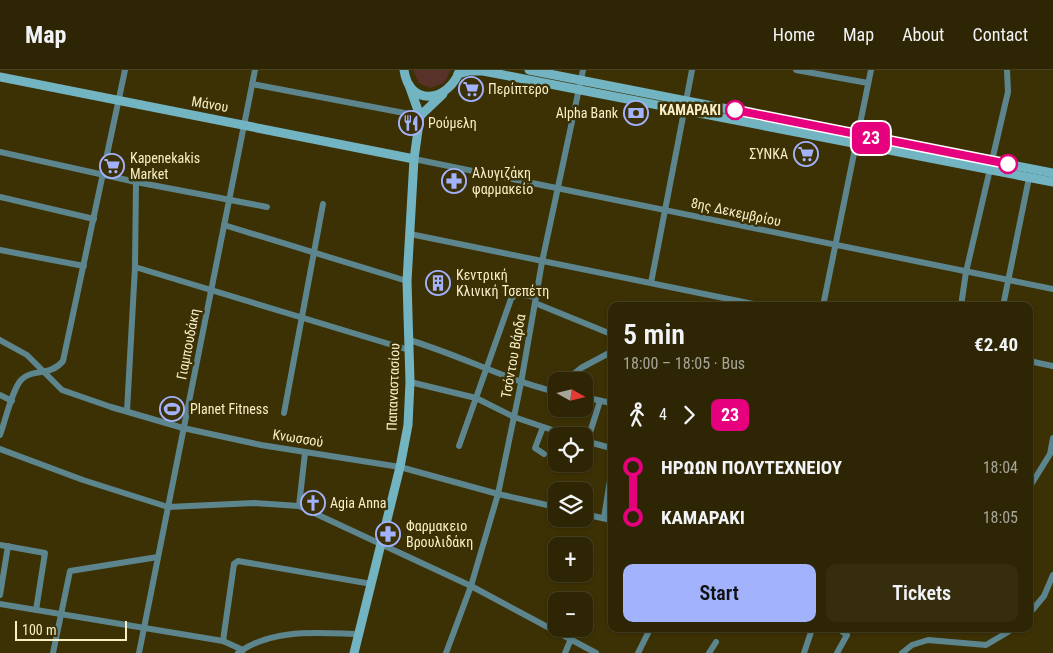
<!DOCTYPE html>
<html lang="en">
<head>
<meta charset="utf-8">
<style>
	:root { --surface:#2d2503; --page:#352d0d; --text:#f1f3f6; --muted:#a7a59a; --line:#484225; --accent:#a2b2fd }
	body { margin:0; font-family:"Roboto Condensed",sans-serif; background:var(--page); color:var(--text); height:100vh; display:flex; flex-direction:column; font-size:19px; white-space:nowrap }
	* { box-sizing:border-box; margin:0 }
	p { font-size:16px; color:var(--muted) }
	.icon { flex:none; width:28px; height:28px; fill:none; stroke:currentColor; stroke-width:2; stroke-linecap:round; stroke-linejoin:round }
	.map { position:relative; flex:1; overflow:hidden }
	.panel { position:absolute; left:608px; top:232px; width:425px; height:330px; display:flex; flex-direction:column; background:var(--surface); border-radius:10px; box-shadow:0 1px 4px #0004,0 0 0 1px var(--line) }
	.panel>* { flex:none }
	.badge { padding:0 10px; border-radius:8px; font-size:18px; line-height:32px }
	.needle { width:32px; rotate:98deg }
	.buttons { position:absolute; left:548px; top:302px; display:grid; gap:10px }
	.buttons a { display:grid; place-items:center; width:45px; height:45px; border-radius:10px; background:var(--surface); box-shadow:0 1px 4px #0004,0 0 0 1px var(--line); font-size:25px }
	.scale { position:absolute; left:15px; bottom:12px; width:112px; box-sizing:border-box; padding-left:5px; border:2px solid #f8eec7; border-top:0; font-size:14px; line-height:18px; white-space:nowrap; color:#f8eec7; -webkit-text-stroke:4px #3c3104; paint-order:stroke }
	.map>.badge { position:absolute; translate:-50% -50%; box-shadow:0 0 0 2px #fff }
	.legs { display:flex; align-items:center; gap:8px; height:55px; padding:0 15px; font-size:16px }
	.legs p { margin-inline-start:auto }
	.overview { display:flex; align-items:center; justify-content:space-between; height:85px; padding:0 15px }
	h1 { font-size:28px; font-weight:600; line-height:38px }
	.button { display:flex; gap:10px; margin-top:auto; padding:10px 15px }
	.button a { flex:1; height:58px; border-radius:10px; background:var(--accent); color:#111; font-size:20px; font-weight:600; line-height:58px; text-align:center }
	.button a+a { background:var(--page); color:var(--text) }
	ul { padding:0 15px; list-style:none }
	li { display:flex; align-items:center; gap:18px; height:50px; font-size:19px }
	li i { display:grid; place-items:center; width:8px; height:100%; margin:0 6px; background:currentColor }
	li i::after { content:''; width:12px; height:12px; margin:-6px; border:4px solid; border-radius:50%; background:var(--surface) }
	li p { margin-inline-start:auto }
	li:first-child i { background:linear-gradient(#0000 50%,currentColor 0) }
	li:last-child i { background:linear-gradient(currentColor 50%,#0000 0) }
	header { display:flex; align-items:center; gap:30px; box-sizing:border-box; height:70px; padding:0 25px; background:var(--surface); border-bottom:1px solid var(--line) }
	header strong { font-size:24px }
	nav { display:flex; gap:28px; margin-inline-start:auto; font-size:18px }
	.map>svg:first-child { display:block }
</style>
</head>
<body>
<header>
<strong>Map</strong>
<nav><a>Home</a><a>Map</a><a>About</a><a>Contact</a></nav>
</header>
<div class="map">
<svg width="1053" height="583" viewBox="0 0 1053 583">
	<rect width="100%" height="100%" fill="#3c3104"/>
	<!-- green -->
	<path fill="#583128" d="M413,0H451L444,13L430,18L419,13Z"/>
	<g fill="none" stroke-linecap="round" stroke-linejoin="round">
		<!-- street -->
		<g stroke="#5d858e" stroke-width="6">
			<path d="M796,0L868,13"/>
			<path d="M252,14L420,46"/>
			<path d="M0,82L136,112L267,137"/>
			<path d="M414,89L1053,219"/>
			<path d="M0,127L94,149"/>
			<path d="M224,155L407,211"/>
			<path d="M410,164L763,236"/>
			<path d="M0,180L84,196"/>
			<path d="M135,197L409,280"/>
			<path d="M651,213L692,0"/>
			<path d="M535,233L611,264"/>
			<path d="M823,236L871,0"/>
			<path d="M961,236L966,202L1008,22L1007,0"/>
			<path d="M1003,236L1029,108"/>
			<path d="M0,270L27,285L62,320L111,337L183,358L261,375L400,397L498,424L556,437"/>
			<path d="M409,270C460,285 503,309 556,322"/>
			<path d="M1029,291L1053,296"/>
			<path d="M565,311L581,298L611,282"/>
			<path d="M410,312L476,328L514,347L570,366"/>
			<path d="M0,325L12,331"/>
			<path d="M584,327L611,333"/>
			<path d="M127,341L135,197L136,112"/>
			<path d="M284,343L323,134"/>
			<path d="M543,357L535,378L544,384"/>
			<path d="M0,365C5,352 12,320 21,310C32,298 50,307 63,291L125,0"/>
			<path d="M585,371L611,378"/>
			<path d="M587,372L600,331"/>
			<path d="M459,376L511,229L516,224L536,227"/>
			<path d="M0,379L83,410L168,437L254,433L299,436L471,516L596,583"/>
			<path d="M1029,418L1050,384L1053,368"/>
			<path d="M299,436L305,383"/>
			<path d="M584,444L611,450"/>
			<path d="M604,448L611,404"/>
			<path d="M0,475L45,483L36,540"/>
			<path d="M0,525L8,476"/>
			<path d="M0,534L223,571L243,580"/>
			<path d="M1029,544L1044,526L1053,505"/>
			<path d="M223,571L234,494L238,491L372,514"/>
			<path d="M53,583L70,501L158,487"/>
			<path d="M139,583L255,0"/>
			<path d="M238,583C272,558 318,563 357,564"/>
			<path d="M446,583L471,516L498,424L521,313L542,192L583,0"/>
			<path d="M565,583L571,569"/>
			<path d="M638,583L650,559"/>
			<path d="M709,583L716,572"/>
			<path d="M804,583L812,559"/>
			<path d="M837,583L847,565L839,559"/>
			<path d="M902,583L912,575L928,570L986,575L1013,559"/>
		</g>
		<!-- secondary -->
		<g stroke="#73b4c3" stroke-width="9">
			<path d="M404,0C409,37 448,33 460,0"/>
			<path d="M529,0L1053,103"/>
			<path d="M458,4L469,1H483L1053,112"/>
			<path d="M0,7L414,89"/>
			<path d="M420,46L443,24"/>
			<path d="M354,583L400,397L408,355L410,312L407,211L414,89L420,46L409,15"/>
		</g>
	</g>
	<g fill="none" stroke-linecap="round" stroke-linejoin="round">
		<defs>
			<path id="line-1" d="M735,40L1008,94"/>
		</defs>
		<!-- line-1 casing -->
		<use href="#line-1" stroke="#fff" stroke-width="11"/>
		<!-- line-1 -->
		<use href="#line-1" stroke="#e6007e" stroke-width="8"/>
	</g>
	<!-- icons -->
	<defs>
		<symbol id="supermarket-ring" viewBox="-11 -11 22 22"><circle r="9.5" fill="#3c3104" stroke="#a2b2fd" stroke-width="1.5"/><path d="M-6-5.5h2.5l.6 2H6L4.5 2H-2.5L-4.4-4H-6ZM-1.5 3.2a1.3 1.3 0 1 0 .1 0ZM3 3.2a1.3 1.3 0 1 0 .1 0Z" fill="#a2b2fd"/></symbol>
		<symbol id="bank-ring" viewBox="-11 -11 22 22"><circle r="9.5" fill="#3c3104" stroke="#a2b2fd" stroke-width="1.5"/><path d="M-6-4H6V4H-6ZM0-2.3a2.3 2.3 0 1 0 0 4.6a2.3 2.3 0 1 0 0-4.6Z" fill="#a2b2fd"/></symbol>
		<symbol id="restaurant-ring" viewBox="-11 -11 22 22"><circle r="9.5" fill="#3c3104" stroke="#a2b2fd" stroke-width="1.5"/><path d="M-5-6h1v4h1v-4h1v4h1v-4h1v5L-1.5 .5V6h-2V.5L-5-1ZM5-6V6H3V1.5H1.5Q1.5-4 5-6Z" fill="#a2b2fd"/></symbol>
		<symbol id="pharmacy-ring" viewBox="-11 -11 22 22"><circle r="9.5" fill="#3c3104" stroke="#a2b2fd" stroke-width="1.5"/><path d="M-2-6h4v4h4v4h-4v4h-4v-4h-4v-4h4Z" fill="#a2b2fd"/></symbol>
		<symbol id="building-ring" viewBox="-11 -11 22 22"><circle r="9.5" fill="#3c3104" stroke="#a2b2fd" stroke-width="1.5"/><path d="M-4-6H4V6H1V3H-1V6H-4ZM-2.5-4.3h1.7v1.8h-1.7ZM.8-4.3h1.7v1.8H.8ZM-2.5-1h1.7V.8h-1.7ZM.8-1h1.7V.8H.8Z" fill="#a2b2fd"/></symbol>
		<symbol id="stadium-ring" viewBox="-11 -11 22 22"><circle r="9.5" fill="#3c3104" stroke="#a2b2fd" stroke-width="1.5"/><path d="M0-5a6.5 5 0 1 0 0 10a6.5 5 0 1 0 0-10ZM-3.5-1.8h7v3.6h-7Z" fill="#a2b2fd"/></symbol>
		<symbol id="church-ring" viewBox="-11 -11 22 22"><circle r="9.5" fill="#3c3104" stroke="#a2b2fd" stroke-width="1.5"/><path d="M-1.2-6h2.4v3.5h3.3v2.4h-3.3V6h-2.4V-.1h-3.3v-2.4h3.3Z" fill="#a2b2fd"/></symbol>
	</defs>
	<g fill-rule="evenodd">
		<use href="#supermarket-ring" x="457" y="5" width="28" height="28"/>
		<use href="#bank-ring" x="622" y="29" width="28" height="28"/>
		<use href="#restaurant-ring" x="397" y="39" width="28" height="28"/>
		<use href="#supermarket-ring" x="792" y="70" width="28" height="28"/>
		<use href="#supermarket-ring" x="98" y="82" width="28" height="28"/>
		<use href="#pharmacy-ring" x="440" y="97" width="28" height="28"/>
		<use href="#building-ring" x="424" y="199" width="28" height="28"/>
		<use href="#stadium-ring" x="158" y="325" width="28" height="28"/>
		<use href="#church-ring" x="299" y="419" width="28" height="28"/>
		<use href="#pharmacy-ring" x="374" y="450" width="28" height="28"/>
	</g>
	<!-- markers -->
	<g fill="#fff" stroke="#e6007e" stroke-width="2.5">
		<circle cx="735" cy="40" r="9"/>
		<circle cx="1008" cy="94" r="9"/>
	</g>
	<g text-anchor="middle" dominant-baseline="central" stroke-width="5" stroke-linejoin="round" paint-order="stroke">
		<!-- poi labels -->
		<g font-size="14" fill="#f8eec7" stroke="#3c3104" text-anchor="start">
			<text x="488" y="19">Περίπτερο</text>
			<text x="618" y="43" text-anchor="end">Alpha Bank</text>
			<text x="428" y="53">Ρούμελη</text>
			<text x="788" y="84" text-anchor="end">ΣΥΝΚΑ</text>
			<text x="130" y="88">Kapenekakis<tspan x="130" dy="16">Market</tspan></text>
			<text x="472" y="103">Αλυγιζάκη<tspan x="472" dy="16">φαρμακείο</tspan></text>
			<text x="456" y="205">Κεντρική<tspan x="456" dy="16">Κλινική Τσεπέτη</tspan></text>
			<text x="190" y="339">Planet Fitness</text>
			<text x="330" y="433">Agia Anna</text>
			<text x="406" y="456">Φαρμακειο<tspan x="406" dy="16">Βρουλιδάκη</tspan></text>
		</g>
		<!-- street labels -->
		<g font-size="14" fill="#f8eec7" stroke="#3c3104">
			<text transform="translate(210 34) rotate(10)">Μάνου</text>
			<text transform="translate(736 142) rotate(12)">8ης Δεκεμβρίου</text>
			<text transform="translate(188 274) rotate(-79)">Γιαμπουδάκη</text>
			<text transform="translate(513 286) rotate(-80)">Τσόντου Βάρδα</text>
			<text transform="translate(393 317) rotate(-88)">Παπαναστασίου</text>
			<text transform="translate(298 368) rotate(9)">Κνωσσού</text>
		</g>
		<!-- stop labels -->
		<g font-size="14" font-weight="bold" fill="#f8eec7" stroke="#3c3104" text-anchor="end">
			<text x="721" y="40">ΚΑΜΑΡΑΚΙ</text>
		</g>
	</g>
</svg>
<div class="buttons">
<a><svg class="needle" viewBox="-14 -14 28 28"><path d="M0-13l5 13h-10z" fill="#e53935"/><path d="M0 13l5-13h-10z" fill="#a7a59a"/></svg></a>
<a><svg class="icon" aria-label="locate" viewBox="0 0 24 24"><circle cx="12" cy="12" r="6"/><path d="M12 2v4M12 18v4M2 12h4M18 12h4"/></svg></a>
<a><svg class="icon" aria-label="layers" viewBox="0 0 24 24"><path d="M12 4l9 5-9 5-9-5zM3 14l9 5 9-5"/></svg></a>
<a>+</a>
<a>−</a>
</div>
<div class="scale">100 m</div>
<b class="badge" style="left:871px;top:68px;background:#e6007e;color:#fff">23</b>
<section class="panel">
<div class="overview"><div><h1>5 min</h1><p>18:00 – 18:05 · Bus</p></div><b>€2.40</b></div>
<div class="legs"><svg class="icon" aria-label="walk" viewBox="0 0 24 24"><circle cx="13" cy="4" r="2"/><path d="M13 8l-2 6 4 7M11 14l-3 7M7 12l3-4h3l4 4"/></svg>4<svg class="icon" aria-label="forward" viewBox="0 0 24 24"><path d="M9 5l7 7-7 7"/></svg><b class="badge" style="background:#e6007e;color:#fff">23</b></div>
<ul>
<li><i style="color:#e6007e"></i><b>ΗΡΩΩΝ ΠΟΛΥΤΕΧΝΕΙΟΥ</b><p>18:04</p></li>
<li><i style="color:#e6007e"></i><b>ΚΑΜΑΡΑΚΙ</b><p>18:05</p></li>
</ul>
<div class="button"><a>Start</a><a>Tickets</a></div>
</section>
</div>
</body>
</html>
